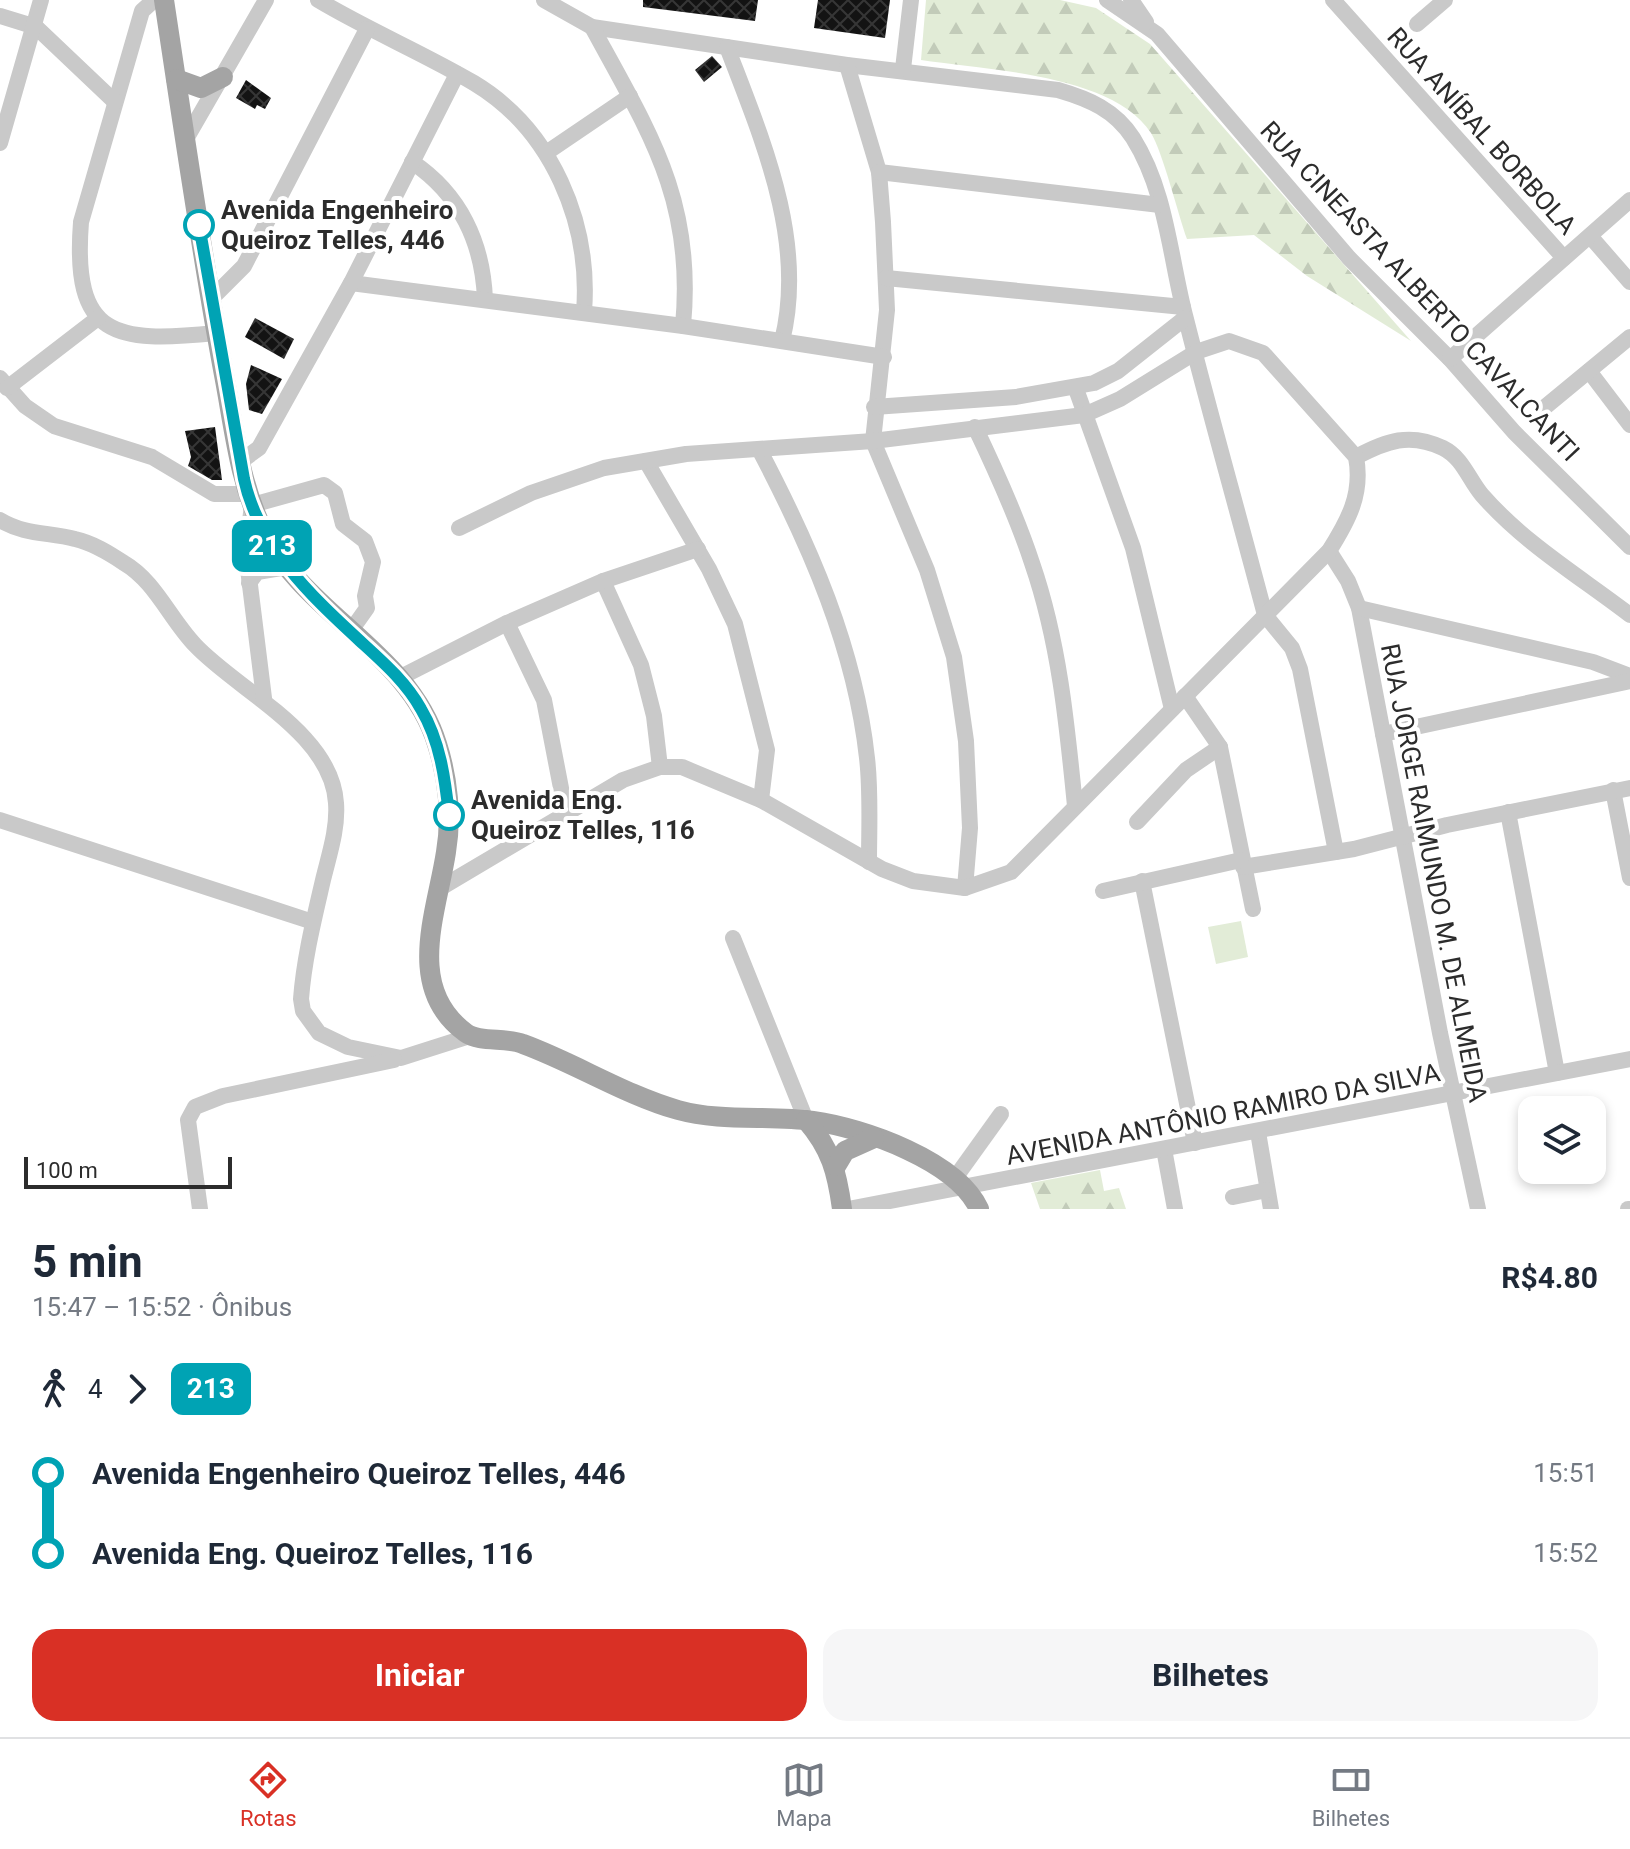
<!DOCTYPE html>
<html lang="pt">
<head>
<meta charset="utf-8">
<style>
	:root { --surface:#fff; --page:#f6f6f7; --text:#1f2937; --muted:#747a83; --line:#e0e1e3; --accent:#d93025 }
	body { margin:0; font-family:Roboto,sans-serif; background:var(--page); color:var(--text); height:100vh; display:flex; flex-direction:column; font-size:30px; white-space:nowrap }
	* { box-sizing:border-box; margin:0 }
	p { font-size:26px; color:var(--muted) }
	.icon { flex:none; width:44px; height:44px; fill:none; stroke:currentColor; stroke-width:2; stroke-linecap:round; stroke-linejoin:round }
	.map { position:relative; height:1209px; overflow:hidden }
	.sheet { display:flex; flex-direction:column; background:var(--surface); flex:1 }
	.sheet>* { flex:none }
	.badge { padding:0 16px; border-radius:12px; font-size:28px; line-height:52px }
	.buttons { position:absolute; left:1518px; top:1096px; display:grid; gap:16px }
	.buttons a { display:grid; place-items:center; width:88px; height:88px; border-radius:16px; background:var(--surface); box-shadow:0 4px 12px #0003; font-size:40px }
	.scale { position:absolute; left:24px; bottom:20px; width:208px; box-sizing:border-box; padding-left:8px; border:4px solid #2c2c2c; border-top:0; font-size:22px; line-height:28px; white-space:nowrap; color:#2c2c2c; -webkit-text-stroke:6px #fff; paint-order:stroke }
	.map>.badge { position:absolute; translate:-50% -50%; box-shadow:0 0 0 4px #fff }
	.legs { display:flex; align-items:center; gap:12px; height:88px; padding:0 32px; font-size:26px }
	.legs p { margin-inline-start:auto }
	.summary { display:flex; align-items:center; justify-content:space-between; height:136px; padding:0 32px }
	h1 { font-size:44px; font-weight:700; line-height:60px }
	.primary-button { display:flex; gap:16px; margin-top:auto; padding:16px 32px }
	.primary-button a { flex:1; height:92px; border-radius:24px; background:var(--accent); color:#fff; font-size:32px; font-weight:700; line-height:92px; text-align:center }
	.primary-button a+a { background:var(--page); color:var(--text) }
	ul { padding:0 32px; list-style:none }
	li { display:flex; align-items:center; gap:28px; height:80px; font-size:30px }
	li i { display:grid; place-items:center; width:12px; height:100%; margin:0 10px; background:currentColor }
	li i::after { content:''; width:20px; height:20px; margin:-10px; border:6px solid; border-radius:50%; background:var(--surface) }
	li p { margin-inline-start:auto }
	li:first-child i { background:linear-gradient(#0000 50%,currentColor 0) }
	li:last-child i { background:linear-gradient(currentColor 50%,#0000 0) }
	.menu { display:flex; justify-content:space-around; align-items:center; height:112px; border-top:2px solid var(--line); background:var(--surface); font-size:22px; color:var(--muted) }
	.menu a { display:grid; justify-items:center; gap:4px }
	.menu .active { color:var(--accent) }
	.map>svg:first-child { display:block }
</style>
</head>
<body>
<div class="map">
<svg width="1630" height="1209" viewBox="0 0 1630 1209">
	<defs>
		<pattern id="forest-firs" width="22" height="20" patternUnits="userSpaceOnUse" patternTransform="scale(2)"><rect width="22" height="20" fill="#e2ecd7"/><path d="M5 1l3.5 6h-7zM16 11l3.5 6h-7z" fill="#c2cbb9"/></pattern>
		<pattern id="building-cross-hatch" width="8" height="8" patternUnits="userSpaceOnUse" patternTransform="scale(2)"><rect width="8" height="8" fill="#131313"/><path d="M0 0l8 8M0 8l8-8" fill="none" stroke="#363636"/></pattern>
	</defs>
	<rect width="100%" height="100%" fill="#fff"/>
	<!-- forest -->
	<g fill="url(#forest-firs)">
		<path d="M926,0H1060L1096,8L1150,44L1411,341L1307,276L1254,235L1187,239C1178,214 1163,153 1151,133C1113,74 986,70 921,60Z"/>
		<path d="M1100,1170L1104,1191L1119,1188L1126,1209H1040L1031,1183Z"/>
	</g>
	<!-- garden -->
	<path fill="#e2ecd7" d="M1241,921L1248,957L1216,964L1208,927Z"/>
	<!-- building -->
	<g fill="url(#building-cross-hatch)">
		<path d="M643,0H758L755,21L643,7Z"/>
		<path d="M818,0H890L885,38L814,28Z"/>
		<path d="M712,56L722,67L704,82L695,70Z"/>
		<path d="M246,80L271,98L265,109L257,105L255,109L236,98Z"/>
		<path d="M255,318L294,339L284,359L245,337Z"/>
		<path d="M251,365L282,379L262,414L249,410L246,384Z"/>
		<path d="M215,427L222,480H212L188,466L191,457L185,431Z"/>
	</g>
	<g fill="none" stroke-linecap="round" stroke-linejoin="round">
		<!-- minor -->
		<g stroke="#c9c9c9" stroke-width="16">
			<path d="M154,0L142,11L81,222C72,338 115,343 216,333"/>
			<path d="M318,0C368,30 423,53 474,83C552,130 591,223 584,312"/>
			<path d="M544,0L592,27L847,65L1058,90C1089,99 1115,110 1133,138C1167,192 1170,259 1186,319C1211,418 1239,516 1265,615L1292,648L1300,669L1336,852"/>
			<path d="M1107,0L1157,34L1349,258L1450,359L1514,432L1630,547"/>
			<path d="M1131,0L1146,22"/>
			<path d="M1333,0L1564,258"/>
			<path d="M0,16L36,27L115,102"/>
			<path d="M1417,24L1445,0"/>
			<path d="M592,27C649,132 695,200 683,326"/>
			<path d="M727,47C762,139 807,241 782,341"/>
			<path d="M847,65L879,172L883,222L887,310L873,441L927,570L954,657L966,741L970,828L965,888"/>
			<path d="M903,69L911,0"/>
			<path d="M186,139L266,0"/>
			<path d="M0,143L41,0"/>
			<path d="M546,153L630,96"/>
			<path d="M412,162C460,194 483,243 485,300"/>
			<path d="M879,172L1160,205"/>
			<path d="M1590,236L1630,282"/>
			<path d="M886,278L1183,307"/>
			<path d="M351,283L683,326L884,357"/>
			<path d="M211,299L244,266L367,29"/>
			<path d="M1450,359L1630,200"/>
			<path d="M1589,371L1630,425"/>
			<path d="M0,378L25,406L54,426L152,457L214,494H247"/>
			<path d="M7,388L98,318"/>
			<path d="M1076,389L1133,548L1172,709"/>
			<path d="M874,407L1016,397L1094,383L1118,371L1185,318"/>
			<path d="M1539,412L1630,337"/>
			<path d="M975,427C996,471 1017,517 1032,563C1059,641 1067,724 1075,806"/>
			<path d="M759,449C810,546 855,648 867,758C871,792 869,828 869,862"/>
			<path d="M1356,457C1386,441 1410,432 1443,448C1463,458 1469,480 1482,495C1524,543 1579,576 1630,615"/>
			<path d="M646,461L709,569L735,624L767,750L761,800"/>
			<path d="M240,462L259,448L351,283L457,74"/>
			<path d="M0,520C25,535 48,532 75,539C93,543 109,553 124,563C155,581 170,619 195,645C237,690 332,733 336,803C338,829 329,855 323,880C314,919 304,959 301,999L303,1011L319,1033L348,1047L401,1058L470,1036"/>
			<path d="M1329,551L1348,581L1359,608L1440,1033L1478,1209"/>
			<path d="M603,581L641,665L654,716L660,767"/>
			<path d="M249,583L257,572L287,567"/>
			<path d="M1359,608L1593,662L1630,676"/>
			<path d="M507,623L544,700L566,814"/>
			<path d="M399,678L507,623L603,581L698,549"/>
			<path d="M1185,696L1220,747L1253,909"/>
			<path d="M264,698L246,553L252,505L324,485L335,493L343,524L365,541L373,562L365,596L367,608L350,632"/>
			<path d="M1383,734L1630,681"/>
			<path d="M1613,790L1630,878"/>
			<path d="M1508,812L1557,1073"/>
			<path d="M0,820L313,922"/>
			<path d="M1137,822L1186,770L1220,747"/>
			<path d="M1243,867L1354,849L1447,825L1630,788"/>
			<path d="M1142,881L1195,1143"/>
			<path d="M437,890L623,780L660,767H682L761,800L882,869L913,881L965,888L1011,872L1329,551C1348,521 1363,494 1356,457L1263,353L1229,341L1196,352L1120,399L1084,415L873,441L686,454L604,468L531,493L459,528"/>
			<path d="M1103,891L1241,860"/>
			<path d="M733,938L806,1120"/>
			<path d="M1258,1132L1271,1209"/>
			<path d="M1164,1149L1175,1209"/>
			<path d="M955,1178L1001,1114"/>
			<path d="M1233,1197L1267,1190"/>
			<path d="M200,1209L188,1120L195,1107L223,1096L394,1060"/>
			<path d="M848,1209L1630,1059"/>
			<path d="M1628,1209H1629"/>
		</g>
		<!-- major -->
		<g stroke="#a4a4a4" stroke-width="20">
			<path d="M164,0C183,125 201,251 224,375C234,427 239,482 263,530C304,614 409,652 437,744C448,778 452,817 446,852C437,912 404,988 466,1033C480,1043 506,1037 523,1044C575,1063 625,1095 678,1110C721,1122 769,1115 813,1121C864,1128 957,1161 979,1209"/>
			<path d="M176,79L201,88L223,77"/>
			<path d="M806,1120C831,1149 837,1172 842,1209"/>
			<path d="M836,1166L845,1151L874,1138"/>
		</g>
	</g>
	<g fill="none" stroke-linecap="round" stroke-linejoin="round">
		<defs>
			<path id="line-1" d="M199,225L244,479C259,547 310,595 360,641C383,662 406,682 421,709C440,741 445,778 449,815"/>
		</defs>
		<!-- line-1 casing -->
		<use href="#line-1" stroke="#fff" stroke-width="18"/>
		<!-- line-1 -->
		<use href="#line-1" stroke="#00a3b4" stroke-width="12"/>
	</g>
	<!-- markers -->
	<g fill="#fff" stroke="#00a3b4" stroke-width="4">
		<circle cx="199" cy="225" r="14"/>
		<circle cx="449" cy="815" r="14"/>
	</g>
	<g text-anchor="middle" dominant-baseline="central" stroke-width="8" stroke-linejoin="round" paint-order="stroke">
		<!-- street labels -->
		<g font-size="26" fill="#2c2c2c" stroke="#fff">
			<text transform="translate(1482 131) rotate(48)">RUA ANÍBAL BORBOLA</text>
			<text transform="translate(1420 291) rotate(47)">RUA CINEASTA ALBERTO CAVALCANTI</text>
			<text transform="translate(1434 873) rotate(79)">RUA JORGE RAIMUNDO M. DE ALMEIDA</text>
			<text transform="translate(1223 1114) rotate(-11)">AVENIDA ANTÔNIO RAMIRO DA SILVA</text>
		</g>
		<!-- stop labels -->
		<g font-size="26" font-weight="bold" fill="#2c2c2c" stroke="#fff" text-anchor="start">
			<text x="221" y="210">Avenida Engenheiro<tspan x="221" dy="30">Queiroz Telles, 446</tspan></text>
			<text x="471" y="800">Avenida Eng.<tspan x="471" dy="30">Queiroz Telles, 116</tspan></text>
		</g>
	</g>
</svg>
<div class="buttons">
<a><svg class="icon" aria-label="layers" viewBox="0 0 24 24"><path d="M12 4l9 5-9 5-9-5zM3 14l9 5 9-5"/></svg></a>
</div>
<div class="scale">100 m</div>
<b class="badge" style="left:272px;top:546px;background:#00a3b4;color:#fff">213</b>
</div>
<section class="sheet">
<div class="summary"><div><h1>5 min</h1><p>15:47 – 15:52 · Ônibus</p></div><b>R$4.80</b></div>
<div class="legs"><svg class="icon" aria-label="walk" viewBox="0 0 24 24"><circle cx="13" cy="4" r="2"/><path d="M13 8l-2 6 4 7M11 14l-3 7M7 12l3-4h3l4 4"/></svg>4<svg class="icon" aria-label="forward" viewBox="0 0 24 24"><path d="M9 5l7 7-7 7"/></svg><b class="badge" style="background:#00a3b4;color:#fff">213</b></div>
<ul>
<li><i style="color:#00a3b4"></i><b>Avenida Engenheiro Queiroz Telles, 446</b><p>15:51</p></li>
<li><i style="color:#00a3b4"></i><b>Avenida Eng. Queiroz Telles, 116</b><p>15:52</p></li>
</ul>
<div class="primary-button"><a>Iniciar</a><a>Bilhetes</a></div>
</section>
<nav class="menu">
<a class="active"><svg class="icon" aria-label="directions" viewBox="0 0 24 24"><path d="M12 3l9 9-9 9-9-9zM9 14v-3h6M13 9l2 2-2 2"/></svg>Rotas</a>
<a><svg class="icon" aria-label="map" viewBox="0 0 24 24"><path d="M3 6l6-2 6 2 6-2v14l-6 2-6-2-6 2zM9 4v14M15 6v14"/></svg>Mapa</a>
<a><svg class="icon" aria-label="tickets" viewBox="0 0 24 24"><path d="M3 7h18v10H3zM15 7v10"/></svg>Bilhetes</a>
</nav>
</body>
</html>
